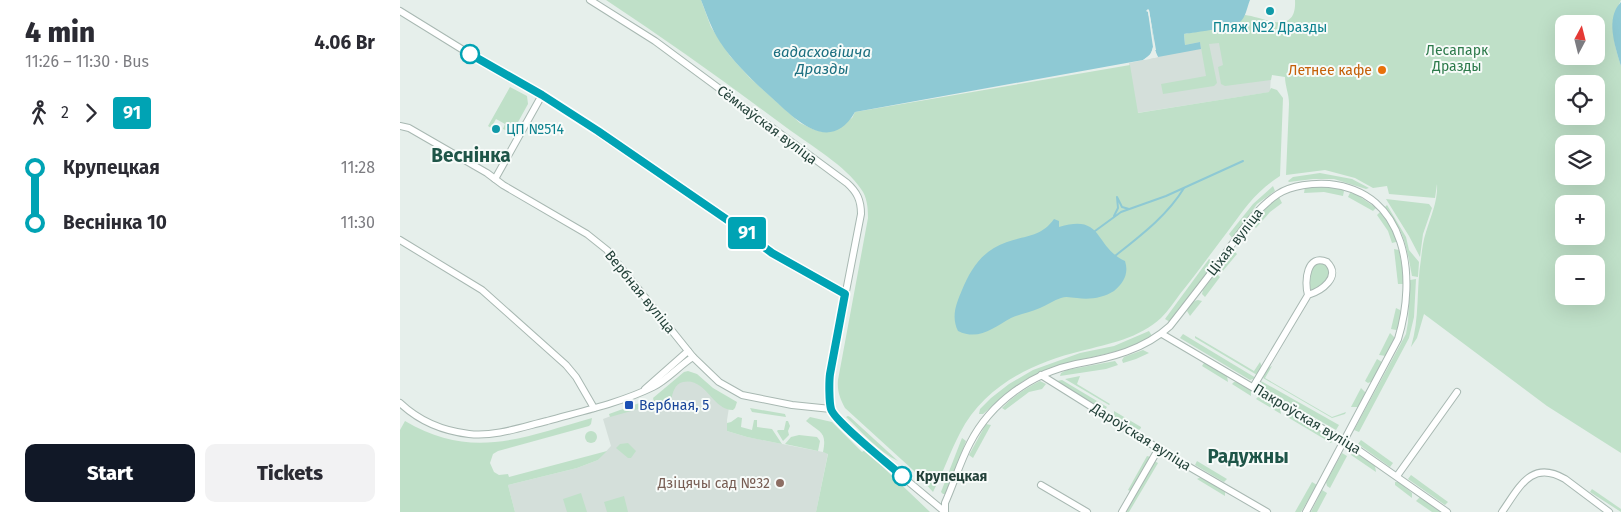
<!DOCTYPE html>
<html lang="en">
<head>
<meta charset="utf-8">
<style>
	:root { --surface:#fff; --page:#f2f2f3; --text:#2b2b33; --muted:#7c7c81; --accent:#111827 }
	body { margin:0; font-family:"Fira Sans",sans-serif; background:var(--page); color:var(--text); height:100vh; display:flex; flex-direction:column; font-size:19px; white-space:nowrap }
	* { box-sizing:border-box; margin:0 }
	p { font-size:16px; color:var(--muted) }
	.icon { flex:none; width:28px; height:28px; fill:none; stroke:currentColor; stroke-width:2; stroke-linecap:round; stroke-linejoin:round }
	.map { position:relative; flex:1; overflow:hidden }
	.drawer { display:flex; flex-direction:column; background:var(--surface); width:400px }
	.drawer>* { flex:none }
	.badge { padding:0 10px; border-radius:4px; font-size:18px; line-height:32px }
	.needle { width:32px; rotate:7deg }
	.buttons { position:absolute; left:1155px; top:15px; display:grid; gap:10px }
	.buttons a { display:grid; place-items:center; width:50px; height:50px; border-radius:10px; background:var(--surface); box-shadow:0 5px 20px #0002; font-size:25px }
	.map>.badge { position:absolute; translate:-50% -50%; box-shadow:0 0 0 2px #fff }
	.legs { display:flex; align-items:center; gap:8px; height:55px; padding:0 25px; font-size:16px }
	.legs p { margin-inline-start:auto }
	.summary { display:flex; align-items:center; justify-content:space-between; height:85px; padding:0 25px }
	h1 { font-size:28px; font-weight:800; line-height:38px }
	.primary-button { display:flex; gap:10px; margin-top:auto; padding:10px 25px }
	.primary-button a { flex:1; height:58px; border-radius:10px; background:var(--accent); color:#fff; font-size:20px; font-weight:800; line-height:58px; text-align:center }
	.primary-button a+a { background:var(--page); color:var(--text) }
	ul { padding:0 25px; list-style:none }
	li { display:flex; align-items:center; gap:18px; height:55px; font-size:19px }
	li i { display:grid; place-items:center; width:8px; height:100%; margin:0 6px; background:currentColor }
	li i::after { content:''; width:12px; height:12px; margin:-6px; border:4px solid; border-radius:50%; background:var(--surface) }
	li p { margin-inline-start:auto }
	li:first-child i { background:linear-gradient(#0000 50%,currentColor 0) }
	li:last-child i { background:linear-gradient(currentColor 50%,#0000 0) }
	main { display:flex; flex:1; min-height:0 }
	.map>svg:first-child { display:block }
</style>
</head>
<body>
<main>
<section class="drawer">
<div class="summary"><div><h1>4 min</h1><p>11:26 – 11:30 · Bus</p></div><b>4.06 Br</b></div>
<div class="legs"><svg class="icon" aria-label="walk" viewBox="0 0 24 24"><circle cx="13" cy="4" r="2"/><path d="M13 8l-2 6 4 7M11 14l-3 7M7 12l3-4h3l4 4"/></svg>2<svg class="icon" aria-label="forward" viewBox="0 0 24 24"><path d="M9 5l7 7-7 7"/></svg><b class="badge" style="background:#00a3b4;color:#fff">91</b></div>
<ul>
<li><i style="color:#00a3b4"></i><b>Крупецкая</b><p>11:28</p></li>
<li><i style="color:#00a3b4"></i><b>Веснінка 10</b><p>11:30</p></li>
</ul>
<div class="primary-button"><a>Start</a><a>Tickets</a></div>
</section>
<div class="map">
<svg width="1221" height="512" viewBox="0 0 1221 512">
	<rect width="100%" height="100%" fill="#e6efeb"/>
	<!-- built -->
	<g fill="#d4dfda">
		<path d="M845,15L862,30L871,75L870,92L737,113L729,63L758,57L843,18Z"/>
		<path d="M280,380H300L330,401L327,420V431L347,437L428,453L416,512H115L108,485L177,468L198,460L211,446L203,419L251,401Z"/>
	</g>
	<!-- green -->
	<g fill="#bfe0c8" fill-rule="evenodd">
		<path d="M206,0H301L311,27L330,56L350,78L400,123L415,130L423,132L452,118L455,112L730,65L738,113L869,92L871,88L877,90L883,98L880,176C856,191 845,208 828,231C812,252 797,273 780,294C774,302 768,311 761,318C740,338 708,344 681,351C632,363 584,386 560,433C550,452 543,473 533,492L513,470L445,408C440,399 437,391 438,380L468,218C468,207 467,197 461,189C446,166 410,145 387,128C328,84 268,41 206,0Z"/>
		<path d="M895,0H1221C1209,24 1213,41 1221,66V453L1147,406L1024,314L1017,338L1011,347C1020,318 1016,289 1021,259C1022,250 1023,241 1026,232C1031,216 1038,201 1037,184L1035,198L989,194L987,186L973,188L955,178L925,170L886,175L889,104C889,94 885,86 885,77L872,75L871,80L825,86L821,84L818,67L823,65L819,43L809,44L817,83L814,86L763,94L761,84L806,76L800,42L785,45L784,34L836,24L845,15C864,17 897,37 895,0ZM1164,24H1196V56H1164ZM1164,84H1196V116H1164ZM1164,144H1196V176H1164ZM1164,204H1196V236H1164ZM1164,264H1196V296H1164Z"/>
		<path d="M110,87L127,96L128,104L112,133L103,129L105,124L96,119L91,128L88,126Z"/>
		<path d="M920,173L952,179L969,188L966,189L934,179H913L889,182L888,181L893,177Z"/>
		<path d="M873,186L875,191L857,204L833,239L829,234L853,204Z"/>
		<path d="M914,186L942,189L944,191L943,196L924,192L904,193L905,187Z"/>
		<path d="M950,193L956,194L976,208L973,211L948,197Z"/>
		<path d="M879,197L882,203L870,212L856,228L855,227L854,222L868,205Z"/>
		<path d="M986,199L1029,204L1032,208L1023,234L1020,257L1009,236Z"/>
		<path d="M987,205L1006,237L1009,250L1019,262L1018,277L1012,276C1006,244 1005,233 985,207Z"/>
		<path d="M980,212L989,223L997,239L996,242L992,243L988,231L977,215Z"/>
		<path d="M994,249L999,250L1003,272V284H998Z"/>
		<path d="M832,251H834L837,254L822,272L820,268Z"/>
		<path d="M809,259L815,263L770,322L765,319Z"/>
		<path d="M919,263H924C926,265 928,267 929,270C931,278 919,287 913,291L911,290C906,281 910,267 919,263Z"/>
		<path d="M816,273L820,277L805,297L802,294L803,290Z"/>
		<path d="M1016,279L1014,317L1009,338L959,432L954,430L1006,334L1008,322L1010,280Z"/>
		<path d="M798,300L802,301L790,316L787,311C789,306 792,301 798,300Z"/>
		<path d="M996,308L1000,310L1001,312L999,329L996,330L991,329Z"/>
		<path d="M749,331L752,336L726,349L659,365L648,369L625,380L611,390L583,414H579L580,409L591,398L609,384L633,370L680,353L714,346Z"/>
		<path d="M990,333L995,338L986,356L979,355Z"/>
		<path d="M783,334L856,378L850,380L780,338Z"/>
		<path d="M795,336L854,371L860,362L862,367L857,375L795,338Z"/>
		<path d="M743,350L749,353L736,359L723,363L722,360L724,357Z"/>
		<path d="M977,359L982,362L973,381L968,383L965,381Z"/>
		<path d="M715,361L718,365L706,369L660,376L661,373L667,370Z"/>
		<path d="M804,363H807L827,376L828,382L802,366Z"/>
		<path d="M872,366L865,378L932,417L946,412L945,414L932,418L863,378L868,368Z"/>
		<path d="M288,371L297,374L313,388L337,402L335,408L333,410C312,410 306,377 283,382C274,384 273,393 271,400L256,405L253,398L284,372Z"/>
		<path d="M680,376L677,384L710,404L709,405L665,379Z"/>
		<path d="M662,380L707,407L705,410L661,385L657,381Z"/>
		<path d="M640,381L646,384L642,389L629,392L605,410L602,408C613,396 626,388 640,381Z"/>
		<path d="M861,381L939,425L936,430L862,388Z"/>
		<path d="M834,382H837L851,390V396L832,384Z"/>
		<path d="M961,388L966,393L960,407H951Z"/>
		<path d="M858,397H863L880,408L881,414L856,399Z"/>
		<path d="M245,401L249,402V406L210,417L209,414Z"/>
		<path d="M350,408L385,414L386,417L352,412Z"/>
		<path d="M714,411L741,427V428L739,430L735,429L714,416Z"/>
		<path d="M889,412L934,438L931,443L884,415Z"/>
		<path d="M448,416L450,417L498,461C479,452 462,432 446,417Z"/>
		<path d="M338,417L342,418L341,427L352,430L354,420H357V427L372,429L382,444L347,437L327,431V423L331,422Z"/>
		<path d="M410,417L432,422L462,452L465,450L530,512H416L428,454L423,452C427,432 421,433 406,421Z"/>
		<path d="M192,418L191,424L189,426L98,451L93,454L90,463L94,472L99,475L108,474L109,477L207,451L198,460L177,468L108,485L115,512H0V430L5,421C72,461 124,437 192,418Z"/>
		<path d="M386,421H388L390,426L388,431L389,435L383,441L377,431L378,430H384Z"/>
		<path d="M586,424L591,425L573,458L569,455Z"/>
		<circle cx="191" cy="437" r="6"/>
		<path d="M399,435L417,437L420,441L418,451L385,444L391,437Z"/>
		<path d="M562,438L566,441L546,494H543L541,492Z"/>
		<path d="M961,440L993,463L990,467L958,444Z"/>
		<path d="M228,443L236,451L231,458H228L216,448L220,444Z"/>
		<path d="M954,451L975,466L976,472L951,455Z"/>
		<path d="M942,453L947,456L930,488L927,486L926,482Z"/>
		<path d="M747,456L751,457L732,489L730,491L728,490Z"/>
		<path d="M754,461L758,463L729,512H726Z"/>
		<path d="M797,461L827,479L824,482L822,481L795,465Z"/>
		<path d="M1011,475L1048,502L1045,505L1008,479Z"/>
		<path d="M801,477L825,492V496L797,479Z"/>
		<path d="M912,482L917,485L901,512H895Z"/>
		<path d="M995,482H999L1012,493V498L995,485Z"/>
		<path d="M1192,489L1221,509V512L1190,492Z"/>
		<path d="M922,490L927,493L917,512H911Z"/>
		<path d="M181,493L187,512H167L163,499Z"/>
		<path d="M224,496L228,512H207L204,502Z"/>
		<path d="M1020,497L1022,498L1042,512H1032L1016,501Z"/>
	</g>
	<!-- water -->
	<g fill="#8ec9d4">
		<path d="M301,0H850C847,7 846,17 840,22C832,28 796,32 784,34L785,45L800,42L801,49L758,57L755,50H756L749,10L748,12C751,28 761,51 743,60L455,112C430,155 396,120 372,98C353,81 334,63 320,42C311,28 307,15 301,0Z"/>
		<path d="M1221,2V66C1215,46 1205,18 1221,2Z"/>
		<path d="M654,219L659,221V227C704,213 694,247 725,261C729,273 724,283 714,291C703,298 689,300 677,298C671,298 667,296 661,298C654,300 647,305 640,308C631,312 620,314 611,318C593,328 579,341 558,331C551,317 556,304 562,290C571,268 583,250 607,242C627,235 641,237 654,219Z"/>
	</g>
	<!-- pier -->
	<path fill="#e6efeb" d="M748,9L749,10L756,55L758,57L754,58L753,55L750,59L743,60L751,54L753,47L748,12L746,11Z"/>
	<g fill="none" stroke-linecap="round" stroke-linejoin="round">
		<!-- stream -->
		<g stroke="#8ec9d4" stroke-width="2">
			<path d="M714,216L718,208L717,197L722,207L729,209"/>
			<path d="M695,231L721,212L766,196L843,161"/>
			<path d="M715,256C740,236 767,216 784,188"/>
		</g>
		<defs>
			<g id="minor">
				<path d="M190,0L255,41L447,183C457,192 461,200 461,214L430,374C429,383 428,400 431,408C436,424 526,496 545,512"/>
				<path d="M0,11L68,53L151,101L329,221L372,253L445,295"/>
				<path d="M0,126L9,128L87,173L103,185L187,234L207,250L293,357L319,382L342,395L392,405L431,409"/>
				<path d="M95,179L142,95"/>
				<path d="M0,240L82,290L166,365L176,377L194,408"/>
				<path d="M762,334L954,447L1047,512"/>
				<path d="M641,375L767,454L867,512"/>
				<path d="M853,387L908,295C904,281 907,253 927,262C942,277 921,291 908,295"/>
				<path d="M245,389L288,351"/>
				<path d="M0,403C19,421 43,431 69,434C95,437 122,427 147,421C183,411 220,403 253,387C267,380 279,366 293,357"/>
				<path d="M997,476L1057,392"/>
				<path d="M641,485L687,512"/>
				<path d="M545,512V503C554,483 560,462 570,443C591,402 632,373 676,364C710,358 744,350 770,326C788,303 806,280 823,257C839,235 854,210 878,194C892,185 913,183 929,184C1008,192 1017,278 998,339L906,512"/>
				<path d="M722,512L759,448"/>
				<path d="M1102,512C1119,488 1131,459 1165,479L1209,512"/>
			</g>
		</defs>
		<!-- minor casing -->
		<use href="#minor" stroke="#a8b8b2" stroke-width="8"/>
		<!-- minor -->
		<use href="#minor" stroke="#fff" stroke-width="6"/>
	</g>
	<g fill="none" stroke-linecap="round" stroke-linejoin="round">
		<defs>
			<path id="line-1" d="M70,54L142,95L198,131L329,221L372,253L445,294L430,374C429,381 429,402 431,409C435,422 489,464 502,476"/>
		</defs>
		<!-- line-1 casing -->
		<use href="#line-1" stroke="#fff" stroke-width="11"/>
		<!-- line-1 -->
		<use href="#line-1" stroke="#00a3b4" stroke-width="8"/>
	</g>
	<!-- markers -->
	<g fill="#0f9aa8" stroke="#f7fbf9" stroke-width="2">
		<circle cx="870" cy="11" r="5"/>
		<circle cx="96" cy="129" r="5"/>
	</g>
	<g fill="#fff" stroke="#00a3b4" stroke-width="2.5">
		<circle cx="70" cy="54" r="9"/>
		<circle cx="502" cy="476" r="9"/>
	</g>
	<circle fill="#e8710a" stroke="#f7fbf9" stroke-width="2" cx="982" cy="70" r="5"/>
	<rect fill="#1a4fb4" stroke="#f7fbf9" stroke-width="2" x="224" y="400" width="10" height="10" rx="2.5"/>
	<circle fill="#8d6e63" stroke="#f7fbf9" stroke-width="2" cx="380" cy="483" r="5"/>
	<g text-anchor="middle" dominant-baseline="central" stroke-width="4" stroke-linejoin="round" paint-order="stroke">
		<!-- culture labels -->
		<g font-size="14" fill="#0d838f" stroke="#f7fbf9">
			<text x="870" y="27">Пляж №2 Дразды</text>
			<text x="106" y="129" text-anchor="start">ЦП №514</text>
		</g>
		<!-- park labels -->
		<g font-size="14" fill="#2d7a4b" stroke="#f7fbf9">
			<text x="1057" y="50">Лесапарк<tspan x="1057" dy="16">Дразды</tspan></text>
		</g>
		<!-- food labels -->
		<g font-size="14" fill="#c56008" stroke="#f7fbf9" text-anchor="end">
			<text x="972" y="70">Летнее кафе</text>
		</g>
		<!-- street labels -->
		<g font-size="14" fill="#24423a" stroke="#f7fbf9">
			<text transform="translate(367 125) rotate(37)">Сёмкаўская вуліца</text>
			<text transform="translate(835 242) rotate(-52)">Ціхая вуліца</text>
			<text transform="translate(240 292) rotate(51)">Вербная вуліца</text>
			<text transform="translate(907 419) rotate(31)">Пакроўская вуліца</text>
			<text transform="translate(741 437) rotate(32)">Дароўская вуліца</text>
		</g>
		<!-- transit labels -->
		<g font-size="14" fill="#164399" stroke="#f7fbf9" text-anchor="start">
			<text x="239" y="405">Вербная, 5</text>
		</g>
		<!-- stop labels -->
		<g font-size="14" font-weight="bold" fill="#24423a" stroke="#f7fbf9" text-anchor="start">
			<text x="516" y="476">Крупецкая</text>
		</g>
		<!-- education labels -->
		<g font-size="14" fill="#785e54" stroke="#f7fbf9" text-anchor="end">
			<text x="370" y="483">Дзіцячы сад №32</text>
		</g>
		<!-- water labels -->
		<g font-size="15" font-style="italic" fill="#1c6f80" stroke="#f7fbf9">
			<text x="422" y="52">вадасховішча<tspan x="422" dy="17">Дразды</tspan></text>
		</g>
		<!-- district labels -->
		<g font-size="19" font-weight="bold" fill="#1f5548" stroke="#f7fbf9">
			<text x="71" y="155">Веснінка</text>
			<text x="848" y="456">Радужны</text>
		</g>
	</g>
</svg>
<div class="buttons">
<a><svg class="needle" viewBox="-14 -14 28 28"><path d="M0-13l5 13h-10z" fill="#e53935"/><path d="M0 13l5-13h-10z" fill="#7c7c81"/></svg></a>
<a><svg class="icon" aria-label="locate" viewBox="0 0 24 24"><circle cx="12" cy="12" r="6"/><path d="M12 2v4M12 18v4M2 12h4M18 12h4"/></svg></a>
<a><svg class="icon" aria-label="layers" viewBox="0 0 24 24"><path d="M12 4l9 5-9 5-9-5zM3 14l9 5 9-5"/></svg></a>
<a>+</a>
<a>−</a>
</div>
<b class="badge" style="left:347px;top:233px;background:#00a3b4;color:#fff">91</b>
</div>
</main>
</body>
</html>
